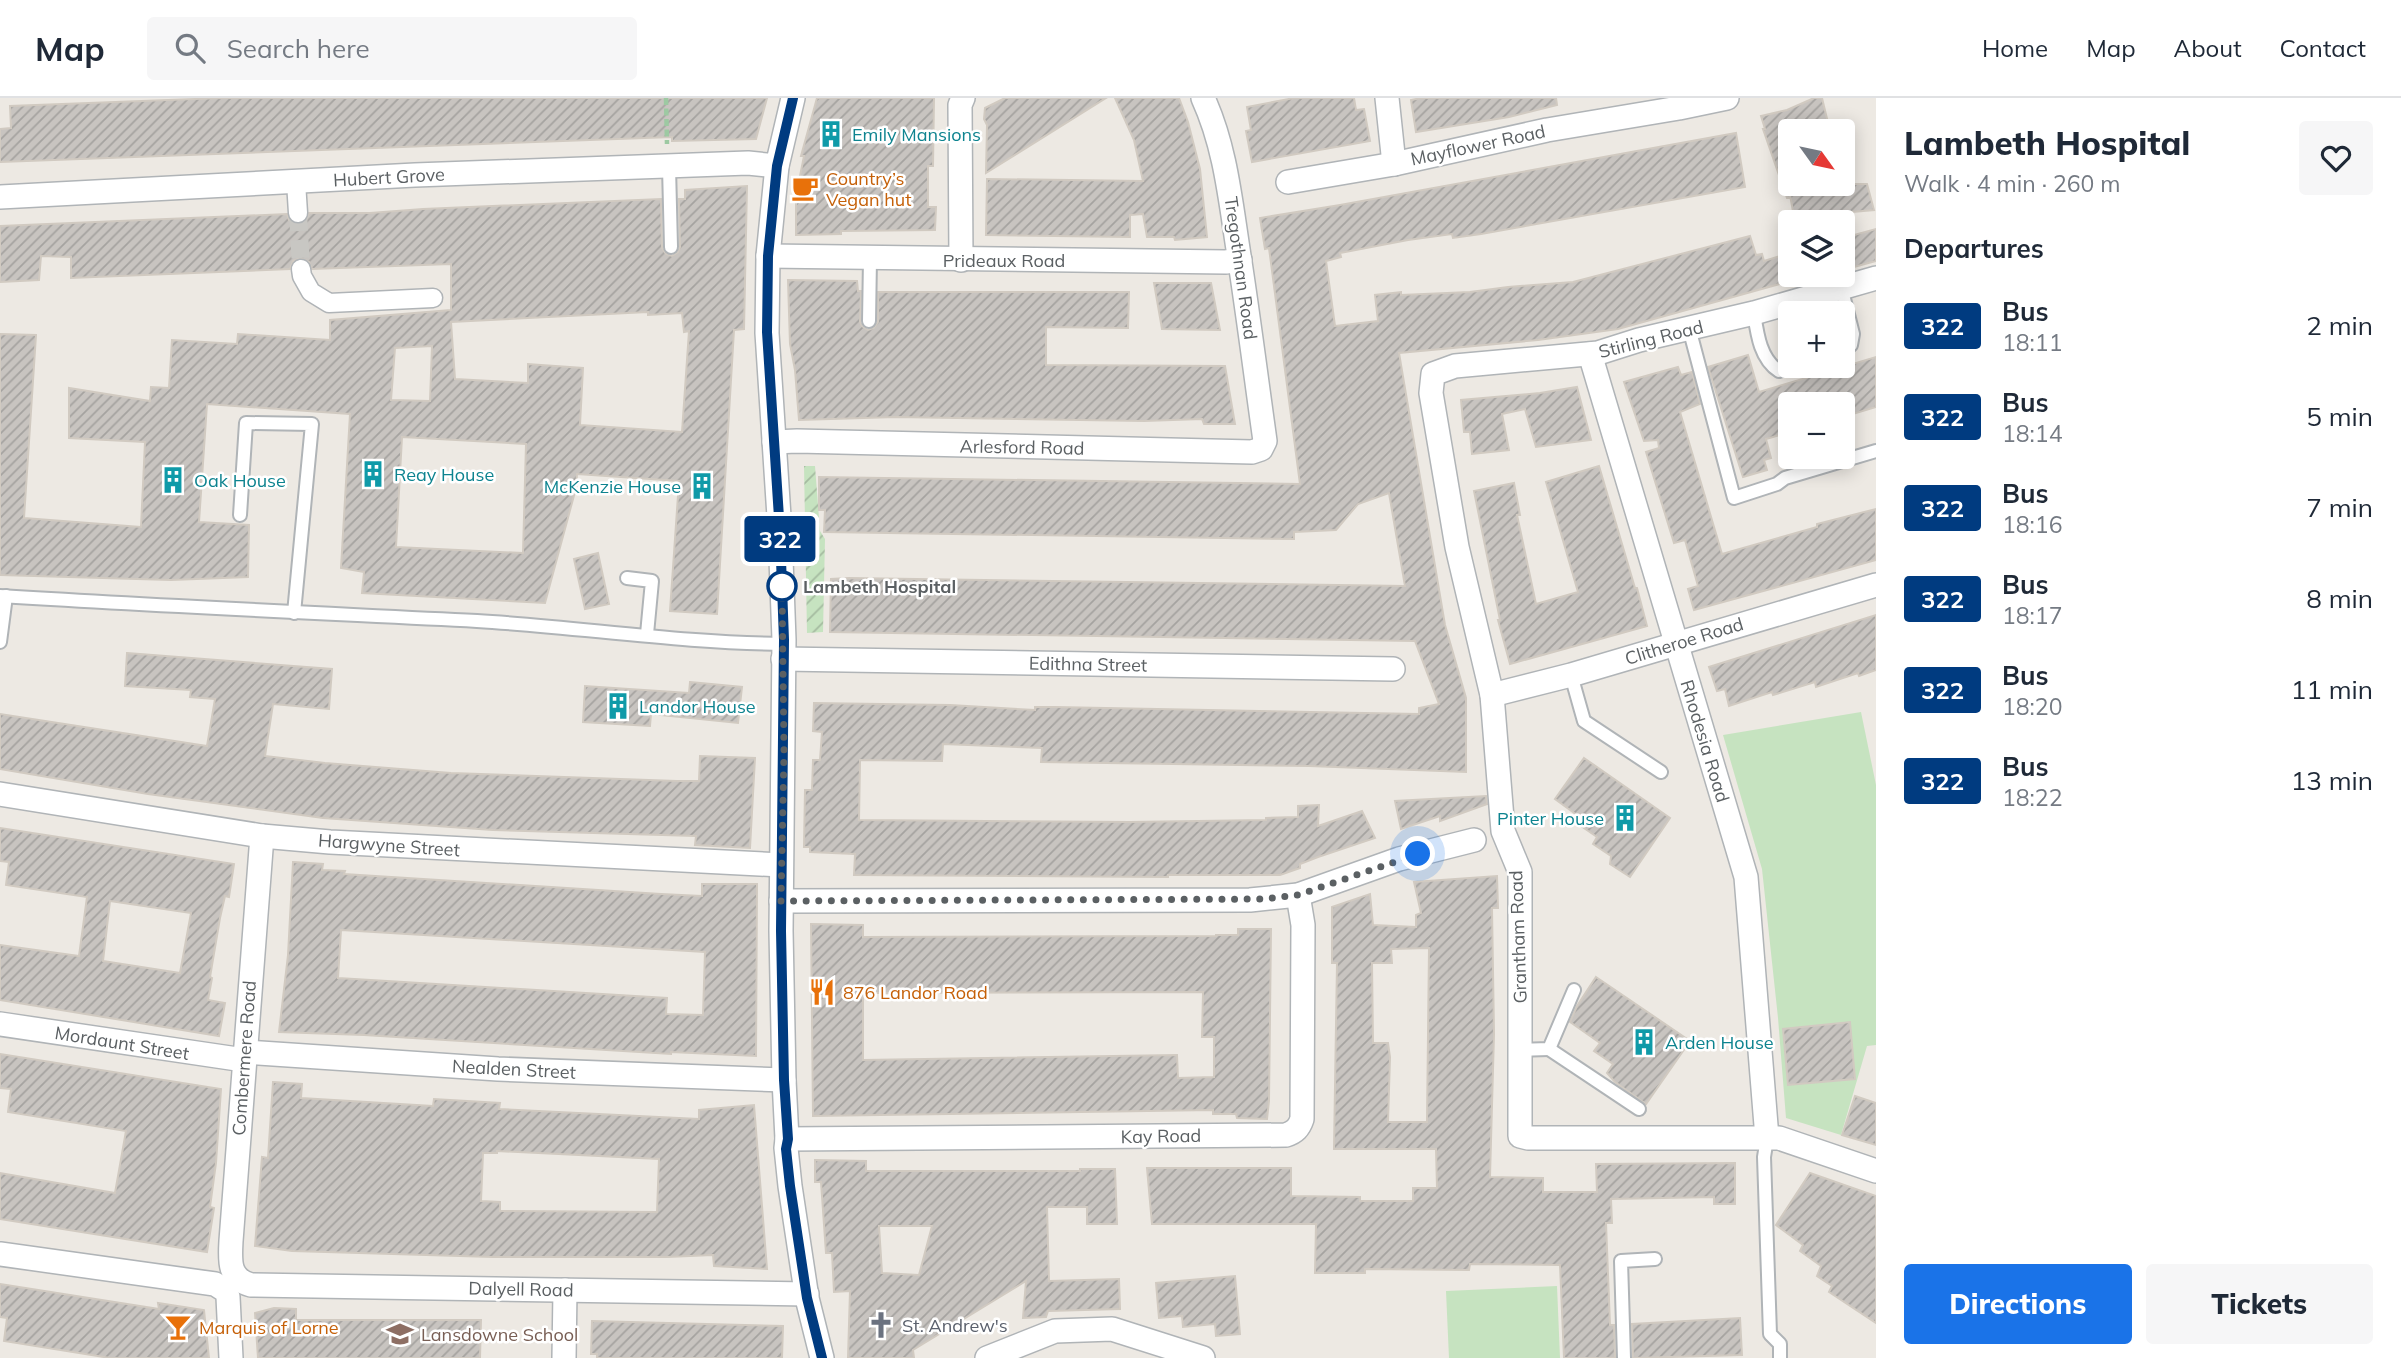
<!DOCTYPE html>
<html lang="en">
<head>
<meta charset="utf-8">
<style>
	:root { --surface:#fff; --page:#f6f6f7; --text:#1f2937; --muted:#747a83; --line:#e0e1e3; --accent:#1a73e8 }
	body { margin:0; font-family:Mulish,sans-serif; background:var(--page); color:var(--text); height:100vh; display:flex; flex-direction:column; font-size:26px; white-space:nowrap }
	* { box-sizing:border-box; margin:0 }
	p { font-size:23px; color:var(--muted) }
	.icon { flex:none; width:38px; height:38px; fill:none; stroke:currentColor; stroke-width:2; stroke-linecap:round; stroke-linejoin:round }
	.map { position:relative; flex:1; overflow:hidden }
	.sheet { display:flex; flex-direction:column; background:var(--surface); width:525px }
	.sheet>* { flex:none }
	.badge { padding:0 14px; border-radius:5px; font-size:24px; line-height:46px }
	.needle { width:46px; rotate:123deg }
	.fabs { position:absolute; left:1778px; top:21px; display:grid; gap:14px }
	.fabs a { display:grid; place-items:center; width:77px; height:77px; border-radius:7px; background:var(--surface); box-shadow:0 4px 18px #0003; font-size:35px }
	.you { position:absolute; width:35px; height:35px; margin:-18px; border:5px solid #fff; border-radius:50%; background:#1a73e8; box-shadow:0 0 0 10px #1a73e833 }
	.map>.badge { position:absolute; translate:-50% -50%; box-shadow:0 0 0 4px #fff }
	h2 { padding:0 28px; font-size:26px; line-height:63px }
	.round { display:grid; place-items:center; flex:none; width:74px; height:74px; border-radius:7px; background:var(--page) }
	.summary { display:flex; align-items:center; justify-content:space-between; height:119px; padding:0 28px }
	h1 { font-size:33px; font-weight:800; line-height:52px }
	.action { display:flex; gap:14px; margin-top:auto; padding:14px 28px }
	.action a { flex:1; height:80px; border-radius:7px; background:var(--accent); color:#fff; font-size:28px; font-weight:800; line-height:80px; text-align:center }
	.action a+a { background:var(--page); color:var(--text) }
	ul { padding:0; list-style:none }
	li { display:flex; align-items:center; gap:21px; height:91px; padding:0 28px }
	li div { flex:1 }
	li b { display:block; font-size:26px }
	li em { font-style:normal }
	li .badge { min-width:77px; font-weight:700; text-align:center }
	header { display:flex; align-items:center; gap:42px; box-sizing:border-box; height:98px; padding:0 35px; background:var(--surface); border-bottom:2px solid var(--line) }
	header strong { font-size:33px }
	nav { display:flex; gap:38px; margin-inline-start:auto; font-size:24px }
	.search { width:490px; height:63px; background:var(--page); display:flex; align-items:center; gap:18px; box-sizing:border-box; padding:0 24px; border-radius:7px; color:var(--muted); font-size:26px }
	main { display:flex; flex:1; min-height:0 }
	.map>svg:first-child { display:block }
</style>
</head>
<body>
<header>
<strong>Map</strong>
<div class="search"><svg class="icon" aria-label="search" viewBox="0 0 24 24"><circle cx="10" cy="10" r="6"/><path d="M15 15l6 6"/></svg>Search here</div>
<nav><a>Home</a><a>Map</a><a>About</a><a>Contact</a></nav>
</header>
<main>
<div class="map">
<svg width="1876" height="1260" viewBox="0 0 1876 1260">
	<defs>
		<pattern id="garden-furrows" width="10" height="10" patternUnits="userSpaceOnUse" patternTransform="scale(1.75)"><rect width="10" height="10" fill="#c6e3c0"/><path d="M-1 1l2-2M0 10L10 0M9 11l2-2" fill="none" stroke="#a4bba0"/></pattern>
		<pattern id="building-hatch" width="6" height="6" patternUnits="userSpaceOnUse" patternTransform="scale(1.75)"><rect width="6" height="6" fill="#c8c4c0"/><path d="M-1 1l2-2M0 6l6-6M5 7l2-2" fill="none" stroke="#a5a3a0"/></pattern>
	</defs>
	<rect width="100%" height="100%" fill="#ede9e3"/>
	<!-- park -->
	<g fill="#c6e3c0">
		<path d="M1861,614L1876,687V947L1867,948L1841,1037L1786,1020L1778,920L1762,771L1723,637Z"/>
		<path d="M1557,1188L1560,1260H1449L1446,1193Z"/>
	</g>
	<!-- garden -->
	<path fill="url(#garden-furrows)" d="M804,368H815L820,433L825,441L823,534L807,535Z"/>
	<!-- building -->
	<g fill="url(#building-hatch)" stroke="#d1cac1" stroke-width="2" fill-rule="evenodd">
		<path d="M221,0H767L756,41L672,43V39L0,64V31L11,30L10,8Z"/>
		<path d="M817,0H934L933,68H928V109H936L935,132L841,133V136L796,137V98L804,58H801Z"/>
		<path d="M1005,0H1106L986,75L987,27L984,21L985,10Z"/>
		<path d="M1115,0H1179L1188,24L1200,71L1207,139L1175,142L1174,139H1147L1143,116L1130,117V139L986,137L987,81L1143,83L1134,42Z"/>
		<path d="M1294,0H1354L1356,12L1364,11L1370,43L1252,64L1246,33L1251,32L1247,9Z"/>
		<path d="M1421,0H1556L1557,7L1509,19L1416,34L1411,2Z"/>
		<path d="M1814,0H1822L1830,33H1790V86H1867L1874,112L1794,119L1790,97V100H1787L1763,31H1765L1761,18L1787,12Z"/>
		<path d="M1736,35L1745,89L1481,136L1453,140L1452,136L1408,142L1340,155L1341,159L1326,163L1335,228L1378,223L1375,197L1401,194V197L1470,194L1508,189L1573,184L1750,138L1756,157L1762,156L1764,163L1787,156L1790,177H1792L1794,182L1618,231L1538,242L1399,255L1445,527L1466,600V674L1309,668L1041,664L1042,650L943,646L942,663L860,662L859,722L1130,724L1266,722V720L1298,719V708L1319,707L1318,728L1362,713L1375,740L1318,759L1300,766V770L1280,777H1168V779L854,777L855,756L810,754V749H804L805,692H812L813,662H820L822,634L813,633L814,605L950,607L1035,612V609H1055L1419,616V610L1439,606L1415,543L830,534L831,481L849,480L1405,488L1389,395L1358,406L1336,432L1294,434V441L824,434L825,412H819V379L1300,386L1269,150L1265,151L1260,120L1340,107Z"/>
		<path d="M747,88L744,231L734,232L717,516L670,513L679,383L577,376L576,390L545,505L362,495L364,474L341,470L350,316L207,306L199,424L249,427L248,479L171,482L0,477V236L36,237L24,420L141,429L145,344L69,340V290L150,303L151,289L169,290L172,242L237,246L238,236L330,242V222L451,212V166L312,171L309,164L300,160L293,163L290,171L71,180V159L41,158L39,182L0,184V128L287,116L289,122L298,126L305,124L309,115H370L423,111L661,101L662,150L666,156L672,158L678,154L680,149L679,101H685V92ZM648,214V217L682,215L684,234L689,233L682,334L580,327L583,270L528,266V285L455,281L451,224ZM432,248L430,303L391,302L395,250ZM402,339L526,346L523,455L396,449Z"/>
		<path d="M1876,131V163L1854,169L1852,161L1843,163V140Z"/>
		<path d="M788,182L857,183L858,193H861L860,224L862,228L868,232L874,230L878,224V194H1129L1128,230L1046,229V267L1225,268L1235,326H1204L1202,321L1144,323L896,319L799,322L795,272L790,246Z"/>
		<path d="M1154,185H1211L1220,232L1162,231Z"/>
		<path d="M1748,257L1759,294L1876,259V309L1843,319V306H1790V334L1766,341L1771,360L1764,362L1767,372L1743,379L1708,269Z"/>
		<path d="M1678,269L1681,277L1692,274L1700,306L1680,314L1722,456L1817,429V426L1876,411V462L1694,512L1688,491L1698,488L1685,442L1674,445L1646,354L1659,350L1658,342L1644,343L1624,284Z"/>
		<path d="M1577,289L1591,342L1536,349L1525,311L1502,316L1509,352L1472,356L1470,334H1464L1461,302L1540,295Z"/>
		<path d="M1599,368L1635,490H1637L1647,528L1510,566L1498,522H1500L1474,393L1514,385L1520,417H1517L1536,506L1578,494L1546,384Z"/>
		<path d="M598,455L609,506L585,511L574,461Z"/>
		<path d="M1876,517V572L1859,578L1858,575L1816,589L1815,584L1773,597L1772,594L1729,608L1725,591L1717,593L1709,569Z"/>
		<path d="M127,555L332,571L329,611L273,606L265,658L325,665L451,675L677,683H699L700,658L755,660L750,750L695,747L696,738L493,732L323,720L148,696L0,671V616L207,648L215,601L190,599L191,592L125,588Z"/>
		<path d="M690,584L742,589L738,625L651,616L650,628L583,624L585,588L689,595Z"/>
		<path d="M1584,660L1670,720L1630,779L1610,766L1611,758L1593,746L1597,739L1578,726L1581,720L1555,701Z"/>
		<path d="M1486,698L1487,706L1440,723V718L1401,731L1395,703Z"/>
		<path d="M0,730L234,766L229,799L225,798L220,820L210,879L212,880L208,902L225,905L219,938L0,902V847L79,858L87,799L6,787L9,764L0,763ZM110,803L191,815L180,875L103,863Z"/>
		<path d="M293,764L323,766L322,772L345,773L344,776L661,796L702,798V786H757L756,958L671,954V956L364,937L279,934L288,857ZM341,832L705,854L703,917L666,916L667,900L338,880Z"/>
		<path d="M1497,778L1498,810H1492L1494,936L1490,1079L1543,1080V1094H1597L1596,1066L1735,1065V1106H1714V1099L1611,1101L1612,1125H1606L1610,1227H1614L1615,1260H1564L1560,1167L1470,1166L1469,1172L1365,1171V1175H1315L1316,1126H1152L1147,1070H1291V1098L1360,1099V1103H1413V1090H1437L1436,1051H1334L1337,865H1332V809L1370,796L1373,827L1416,829V817L1421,815L1414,784ZM1429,850L1427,1024H1388L1390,959L1388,945H1373L1372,865H1392L1391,851Z"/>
		<path d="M811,826L863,827V839L1216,838V837H1238V831H1271L1269,1003L1267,1021L1237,1020L1236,1016H1213V1012L813,1018ZM1203,894L1202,939H1214V979L1178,980L1177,957L863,962V895Z"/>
		<path d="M1596,879L1690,943L1646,1006L1615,984L1607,975L1613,966L1594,953L1600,945L1570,924L1577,908Z"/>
		<path d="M1850,924L1855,981L1788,987L1783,931Z"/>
		<path d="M0,956L221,991L216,1065L210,1109L214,1110L207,1154L0,1121V1075L115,1095L126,1033L8,1014L11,991L0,990Z"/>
		<path d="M273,984L302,986L301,1000L433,1008L434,1001L500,1005L499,1011L699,1021V1012L754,1007L767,1171L714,1168L713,1157L667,1159H493L292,1153L255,1148L262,1059L268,1060ZM497,1053L659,1061L657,1114L500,1113V1104L481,1103L483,1055H497Z"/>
		<path d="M1855,998L1876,1005V1047L1842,1037Z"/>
		<path d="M815,1062L866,1063V1073H1080V1071H1115L1117,1126H1087V1109H1047L1049,1183L1119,1181L1120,1211L1048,1213L1046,1219L1023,1220L1026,1183L913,1252L914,1260H848L850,1193L834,1194L832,1155H826L821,1084H815ZM879,1128H932L919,1177L882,1175Z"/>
		<path d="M1810,1075L1876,1098V1225L1829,1194L1832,1188L1817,1178L1821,1168L1800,1153L1803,1147L1776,1127Z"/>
		<path d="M1235,1178L1240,1236L1216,1238L1215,1226L1183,1229L1182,1218L1159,1220L1156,1185Z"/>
		<path d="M0,1186L159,1211L158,1205L204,1212L209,1260H110L4,1243L7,1220L0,1219Z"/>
		<path d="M274,1210L296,1211V1222H481L480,1260H258L255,1215Z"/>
		<path d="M1740,1220L1742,1257L1633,1260L1632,1226Z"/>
		<path d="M592,1223L783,1228L782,1260H597V1256H591Z"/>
	</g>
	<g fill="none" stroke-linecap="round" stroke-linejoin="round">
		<!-- pedestrian-tunnel -->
		<path stroke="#c8c7c3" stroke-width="18" stroke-dasharray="18 9" stroke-linecap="butt" d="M298,115L301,171"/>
		<defs>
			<g id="service">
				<path d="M669,69L671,149"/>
				<path d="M1841,189L1853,236L1851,247L1843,254"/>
				<path d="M1754,215C1757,235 1760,261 1779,273L1792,268"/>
				<path d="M869,223L870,161"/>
				<path d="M1689,230L1734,400L1777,386L1785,380L1876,353"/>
				<path d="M240,417L246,325L312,326L294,515"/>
				<path d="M627,480L652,483L647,536"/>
				<path d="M0,498C159,508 318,515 477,523C579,529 681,545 784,546"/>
				<path d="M0,544L6,498"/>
				<path d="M1571,577L1584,623L1661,674"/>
				<path d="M1549,951L1639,1011"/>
				<path d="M1520,952L1549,951L1574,892"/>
				<path d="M1767,1040L1764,1059L1770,1236L1780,1246V1260"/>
				<path d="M1624,1260L1621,1163L1655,1161"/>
			</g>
			<g id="pedestrian">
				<path d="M296,84L298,115"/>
				<path d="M301,171L302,178L311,194L329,205L433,200"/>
			</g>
			<g id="minor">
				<path d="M793,0L777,68L768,158L767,235L780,434L784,542L781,833L784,982L787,1041L786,1050L790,1088L807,1200L822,1260"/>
				<path d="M1387,0L1394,66"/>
				<path d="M1288,84L1394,66L1547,32L1679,10L1727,0"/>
				<path d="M0,99L415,77L748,65L777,68"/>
				<path d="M768,158L1226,164L1240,162"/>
				<path d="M961,162L960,7L963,0"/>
				<path d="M1876,180L1754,215L1639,242L1598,255L1455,268L1433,276L1431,295L1457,449L1492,597L1503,733L1520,774V1038L1528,1040H1779L1876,1073"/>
				<path d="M1590,256L1746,779L1767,1040"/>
				<path d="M774,344L797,343L1252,354L1261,351L1265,343C1256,279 1248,215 1238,151C1230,99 1225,48 1203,0"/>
				<path d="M783,561L1393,571"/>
				<path d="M1492,597L1571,577L1876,487"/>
				<path d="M0,696L262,738L330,744L781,767"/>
				<path d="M262,738L231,1143C230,1162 228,1181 251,1187L807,1196"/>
				<path d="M781,803L1250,802L1298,797L1399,761L1474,742"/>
				<path d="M0,926L244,962"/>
				<path d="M245,954L498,971L784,982"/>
				<path d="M787,1041L1286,1037C1295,1034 1299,1030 1302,1021L1303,827L1298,797"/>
				<path d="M0,1156L215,1186L226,1193L228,1199L231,1260"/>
				<path d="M564,1260L565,1192"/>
				<path d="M987,1260L1055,1233L1112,1231L1203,1260"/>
			</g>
		</defs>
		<!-- service casing -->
		<use href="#service" stroke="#b0b4b7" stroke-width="16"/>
		<!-- pedestrian casing -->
		<use href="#pedestrian" stroke="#b0b4b7" stroke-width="21"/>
		<!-- minor casing -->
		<use href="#minor" stroke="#b0b4b7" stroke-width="26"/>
		<!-- path -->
		<path stroke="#9dc9a2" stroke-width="4.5" stroke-dasharray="7 3.5" stroke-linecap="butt" d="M666,0L667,46"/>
		<!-- service -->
		<use href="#service" stroke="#fff" stroke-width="12"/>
		<!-- pedestrian -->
		<use href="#pedestrian" stroke="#fff" stroke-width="18"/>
		<!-- minor -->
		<use href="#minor" stroke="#fff" stroke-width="23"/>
	</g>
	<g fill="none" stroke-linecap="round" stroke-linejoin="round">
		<defs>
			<path id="line" d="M793,0L777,68L768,158L767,234L780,435L784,542L781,833L784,982L788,1041L786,1051L790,1088L807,1200L822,1260"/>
		</defs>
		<!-- line casing -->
		<use href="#line" stroke="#fff" stroke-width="16"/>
		<!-- line -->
		<use href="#line" stroke="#003b80" stroke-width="10"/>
		<!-- walk -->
		<path stroke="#5b6063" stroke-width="7" stroke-dasharray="0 12.6" d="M782,488L784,653L781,803L1265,801L1298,797L1418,756"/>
	</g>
	<!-- icons -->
	<defs>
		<symbol id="building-bare" viewBox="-9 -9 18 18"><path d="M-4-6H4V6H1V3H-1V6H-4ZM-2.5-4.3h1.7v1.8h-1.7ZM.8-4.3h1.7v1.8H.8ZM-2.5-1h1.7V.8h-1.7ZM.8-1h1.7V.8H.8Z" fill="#0f9aa8" stroke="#fff" stroke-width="2.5" paint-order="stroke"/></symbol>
		<symbol id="cafe-bare" viewBox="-9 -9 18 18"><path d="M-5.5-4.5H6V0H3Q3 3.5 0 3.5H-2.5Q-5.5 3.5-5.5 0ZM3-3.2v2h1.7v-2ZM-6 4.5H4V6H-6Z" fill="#e8710a" stroke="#fff" stroke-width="2.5" paint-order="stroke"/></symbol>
		<symbol id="restaurant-bare" viewBox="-9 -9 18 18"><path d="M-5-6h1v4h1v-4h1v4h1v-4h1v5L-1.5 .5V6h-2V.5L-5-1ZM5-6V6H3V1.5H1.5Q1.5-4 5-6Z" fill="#e8710a" stroke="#fff" stroke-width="2.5" paint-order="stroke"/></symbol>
		<symbol id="church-bare" viewBox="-9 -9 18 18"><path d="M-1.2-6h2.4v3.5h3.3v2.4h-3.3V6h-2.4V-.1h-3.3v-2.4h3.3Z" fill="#6b7280" stroke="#fff" stroke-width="2.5" paint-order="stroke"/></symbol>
		<symbol id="bar-bare" viewBox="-9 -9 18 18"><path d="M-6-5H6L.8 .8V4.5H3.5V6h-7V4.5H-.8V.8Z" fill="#e8710a" stroke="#fff" stroke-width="2.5" paint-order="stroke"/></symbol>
		<symbol id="school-bare" viewBox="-9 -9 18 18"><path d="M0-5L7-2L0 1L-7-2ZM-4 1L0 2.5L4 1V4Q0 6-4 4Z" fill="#8d6e63" stroke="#fff" stroke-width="2.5" paint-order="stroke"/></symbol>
	</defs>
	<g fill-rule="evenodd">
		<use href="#building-bare" x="812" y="17" width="38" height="38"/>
		<use href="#cafe-bare" x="786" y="71" width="38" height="38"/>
		<use href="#building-bare" x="354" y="357" width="38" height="38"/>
		<use href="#building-bare" x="154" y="363" width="38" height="38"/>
		<use href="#building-bare" x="683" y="369" width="38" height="38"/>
		<use href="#building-bare" x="599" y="589" width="38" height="38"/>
		<use href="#building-bare" x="1606" y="701" width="38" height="38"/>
		<use href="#restaurant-bare" x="803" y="875" width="38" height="38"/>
		<use href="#building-bare" x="1625" y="925" width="38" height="38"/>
		<use href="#church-bare" x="862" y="1208" width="38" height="38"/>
		<use href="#bar-bare" x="159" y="1210" width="38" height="38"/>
		<use href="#school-bare" x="381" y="1217" width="38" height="38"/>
	</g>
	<!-- markers -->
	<circle fill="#fff" stroke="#003b80" stroke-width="3.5" cx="782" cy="488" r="14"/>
	<g text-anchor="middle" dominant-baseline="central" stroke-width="5" stroke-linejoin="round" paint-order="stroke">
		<!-- culture labels -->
		<g font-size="18" fill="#0d838f" stroke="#fff" text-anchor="start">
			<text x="852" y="36">Emily Mansions</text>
			<text x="394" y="376">Reay House</text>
			<text x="194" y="382">Oak House</text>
			<text x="681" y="388" text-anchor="end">McKenzie House</text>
			<text x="639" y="608">Landor House</text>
			<text x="1604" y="720" text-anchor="end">Pinter House</text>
			<text x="1665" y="944">Arden House</text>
		</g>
		<!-- street labels -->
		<g font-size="18" fill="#5b6063" stroke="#fff">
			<text transform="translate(1478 47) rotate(-12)">Mayflower Road</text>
			<text transform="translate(389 79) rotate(-3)">Hubert Grove</text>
			<text x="1004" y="162">Prideaux Road</text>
			<text transform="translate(1241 170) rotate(82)">Tregothnan Road</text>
			<text transform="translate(1651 241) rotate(-14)">Stirling Road</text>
			<text transform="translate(1022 349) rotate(1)">Arlesford Road</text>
			<text transform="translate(1684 543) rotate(-17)">Clitheroe Road</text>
			<text transform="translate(1088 566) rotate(1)">Edithna Street</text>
			<text transform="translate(1705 643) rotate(73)">Rhodesia Road</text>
			<text transform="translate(389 747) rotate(4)">Hargwyne Street</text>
			<text transform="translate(1518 839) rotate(-92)">Grantham Road</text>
			<text transform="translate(122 945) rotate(9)">Mordaunt Street</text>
			<text transform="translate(244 960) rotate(-86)">Combermere Road</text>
			<text transform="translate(514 971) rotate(3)">Nealden Street</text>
			<text transform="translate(1161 1038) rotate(-1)">Kay Road</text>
			<text transform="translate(521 1191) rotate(1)">Dalyell Road</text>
		</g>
		<!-- food labels -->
		<g font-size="18" fill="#c56008" stroke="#fff" text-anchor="start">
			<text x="826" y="80">Country’s<tspan x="826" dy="21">Vegan hut</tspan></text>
			<text x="843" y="894">876 Landor Road</text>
			<text x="199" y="1229">Marquis of Lorne</text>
		</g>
		<!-- stop labels -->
		<g font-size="18" font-weight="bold" fill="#5b6063" stroke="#fff" text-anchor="start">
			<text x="803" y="488">Lambeth Hospital</text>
		</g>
		<!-- worship labels -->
		<g font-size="18" fill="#5b616d" stroke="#fff" text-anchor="start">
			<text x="902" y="1227">St. Andrew's</text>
		</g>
		<!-- education labels -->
		<g font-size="18" fill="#785e54" stroke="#fff" text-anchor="start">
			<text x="421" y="1236">Lansdowne School</text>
		</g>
	</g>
</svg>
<div class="fabs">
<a><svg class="needle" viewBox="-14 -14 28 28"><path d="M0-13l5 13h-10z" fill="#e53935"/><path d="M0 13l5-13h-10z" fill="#747a83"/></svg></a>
<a><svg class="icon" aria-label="layers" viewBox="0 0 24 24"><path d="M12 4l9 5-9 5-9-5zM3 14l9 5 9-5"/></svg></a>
<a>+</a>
<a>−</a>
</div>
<div class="you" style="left:1418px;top:756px"></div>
<b class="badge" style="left:780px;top:441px;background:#003b80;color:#fff">322</b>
</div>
<section class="sheet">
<div class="summary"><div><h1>Lambeth Hospital</h1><p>Walk · 4 min · 260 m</p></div><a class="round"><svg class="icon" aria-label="heart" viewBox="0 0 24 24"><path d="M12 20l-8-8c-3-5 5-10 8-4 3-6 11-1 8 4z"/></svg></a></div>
<h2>Departures</h2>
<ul>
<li><span class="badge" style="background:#003b80;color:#fff">322</span><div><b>Bus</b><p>18:11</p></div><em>2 min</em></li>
<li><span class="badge" style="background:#003b80;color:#fff">322</span><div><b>Bus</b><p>18:14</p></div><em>5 min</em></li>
<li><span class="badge" style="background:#003b80;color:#fff">322</span><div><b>Bus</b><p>18:16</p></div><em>7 min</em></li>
<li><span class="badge" style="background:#003b80;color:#fff">322</span><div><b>Bus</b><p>18:17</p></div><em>8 min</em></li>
<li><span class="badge" style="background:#003b80;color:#fff">322</span><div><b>Bus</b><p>18:20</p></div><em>11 min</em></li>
<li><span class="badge" style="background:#003b80;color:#fff">322</span><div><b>Bus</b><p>18:22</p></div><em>13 min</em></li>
</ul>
<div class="action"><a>Directions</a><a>Tickets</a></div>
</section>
</main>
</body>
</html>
